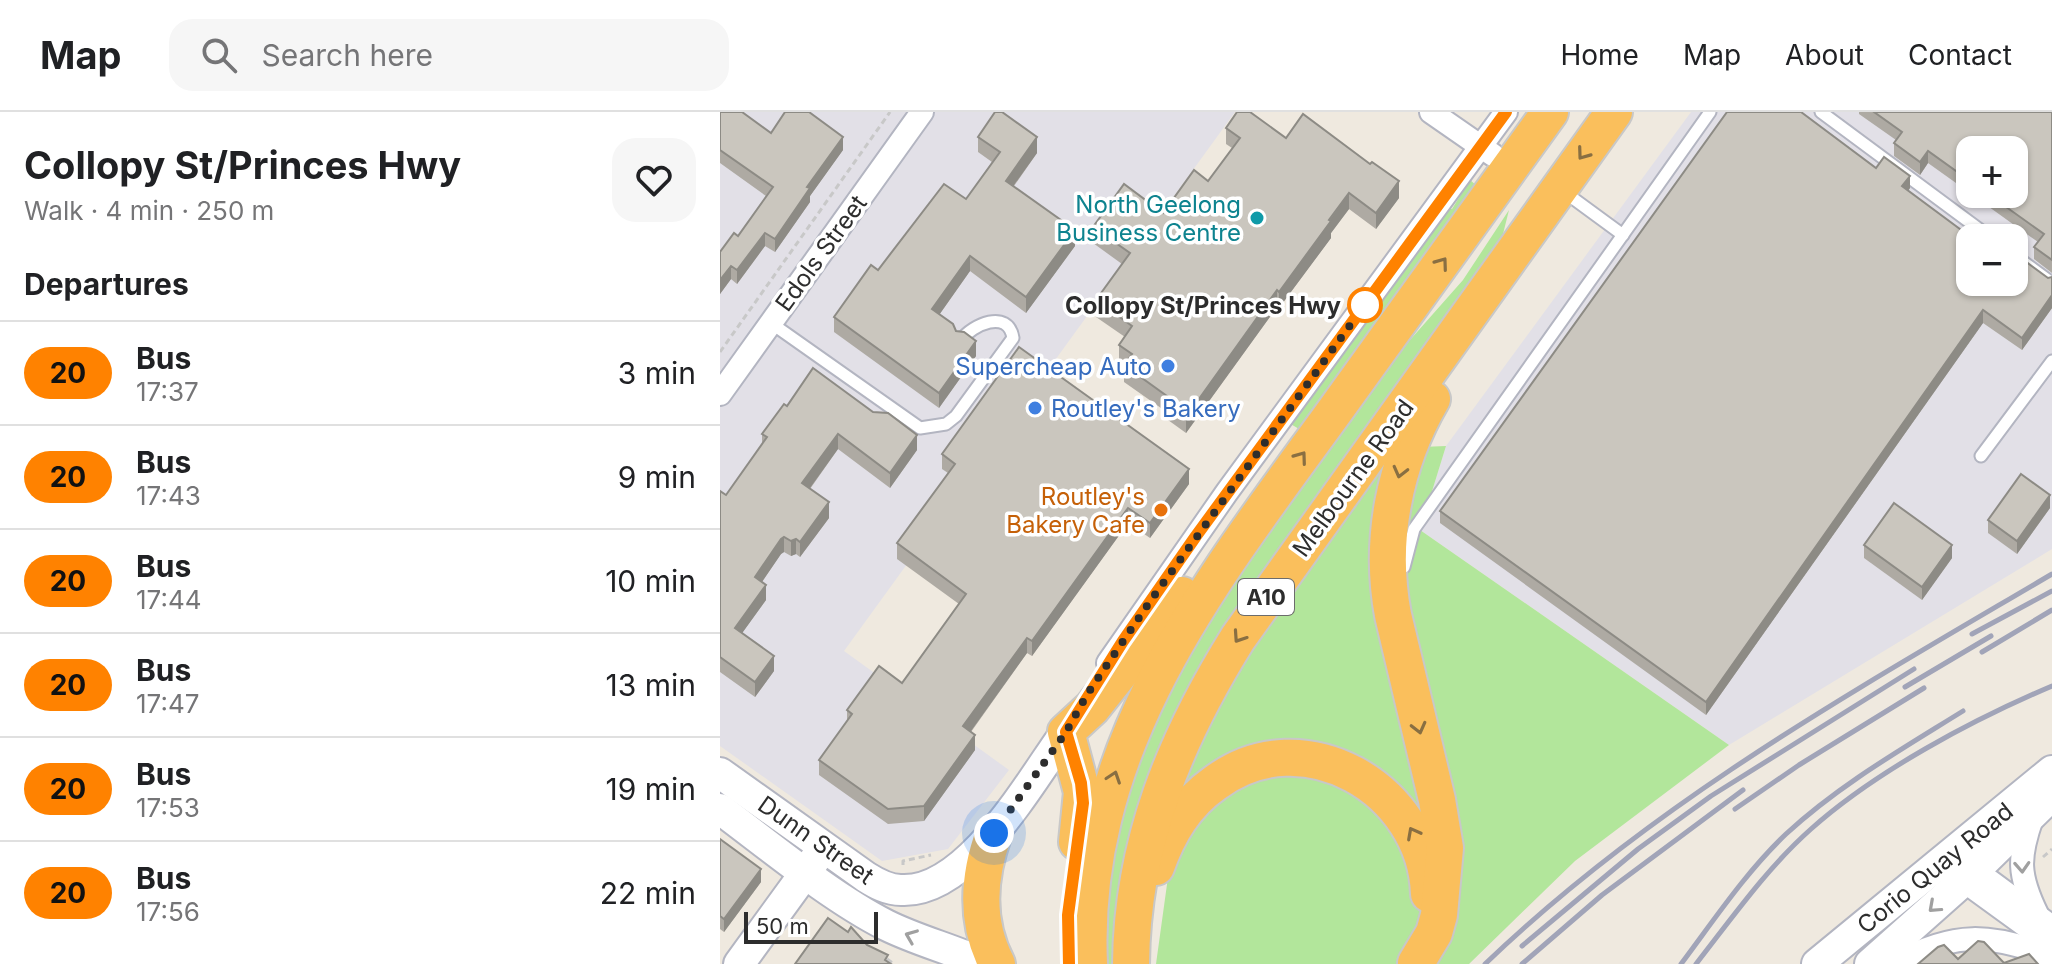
<!DOCTYPE html>
<html lang="en">
<head>
<meta charset="utf-8">
<style>
	:root { --surface:#fff; --page:#f6f6f6; --text:#202124; --muted:#757577; --line:#e0e0e0 }
	body { margin:0; font-family:Inter,sans-serif; background:var(--page); color:var(--text); height:100vh; display:flex; flex-direction:column; font-size:30px; white-space:nowrap }
	* { box-sizing:border-box; margin:0 }
	p { font-size:26px; color:var(--muted) }
	.icon { flex:none; width:44px; height:44px; fill:none; stroke:currentColor; stroke-width:2; stroke-linecap:round; stroke-linejoin:round }
	.map { position:relative; flex:1; overflow:hidden }
	.details { display:flex; flex-direction:column; background:var(--surface); width:720px }
	.details>* { flex:none }
	.badge { padding:0 16px; border-radius:26px; font-size:28px; line-height:52px }
	.tools { position:absolute; left:1236px; top:24px; display:grid; gap:16px }
	.tools a { display:grid; place-items:center; width:72px; height:72px; border-radius:16px; background:var(--surface); box-shadow:0 2px 6px #0004; font-size:40px }
	.scale { position:absolute; left:24px; bottom:20px; width:134px; box-sizing:border-box; padding-left:8px; border:4px solid #2d2d2d; border-top:0; font-size:22px; line-height:28px; white-space:nowrap; color:#2d2d2d; -webkit-text-stroke:6px #fff; paint-order:stroke }
	.you { position:absolute; width:40px; height:40px; margin:-20px; border:6px solid #fff; border-radius:50%; background:#1a73e8; box-shadow:0 0 0 12px #1a73e833 }
	.map>.badge { position:absolute; translate:-50% -50%; box-shadow:0 0 0 4px #fff }
	h2 { padding:0 24px; font-size:30px; line-height:72px }
	.round { display:grid; place-items:center; flex:none; width:84px; height:84px; border-radius:24px; background:var(--page) }
	.summary { display:flex; align-items:center; justify-content:space-between; height:136px; padding:0 24px }
	h1 { font-size:38px; font-weight:700; line-height:60px }
	ul { padding:0; list-style:none }
	li { display:flex; align-items:center; gap:24px; height:104px; padding:0 24px; border-top:2px solid var(--line) }
	li div { flex:1 }
	li b { display:block; font-size:30px }
	li em { font-style:normal }
	li .badge { min-width:88px; font-weight:700; text-align:center }
	header { display:flex; align-items:center; gap:48px; box-sizing:border-box; height:112px; padding:0 40px; background:var(--surface); border-bottom:2px solid var(--line) }
	header strong { font-size:38px }
	nav { display:flex; gap:44px; margin-inline-start:auto; font-size:28px }
	.search { width:560px; height:72px; background:var(--page); display:flex; align-items:center; gap:20px; box-sizing:border-box; padding:0 28px; border-radius:24px; color:var(--muted); font-size:30px }
	main { display:flex; flex:1; min-height:0 }
	.map>svg:first-child { display:block }
</style>
</head>
<body>
<header>
<strong>Map</strong>
<div class="search"><svg class="icon" aria-label="search" viewBox="0 0 24 24"><circle cx="10" cy="10" r="6"/><path d="M15 15l6 6"/></svg>Search here</div>
<nav><a>Home</a><a>Map</a><a>About</a><a>Contact</a></nav>
</header>
<main>
<section class="details">
<div class="summary"><div><h1>Collopy St/Princes Hwy</h1><p>Walk · 4 min · 250 m</p></div><a class="round"><svg class="icon" aria-label="heart" viewBox="0 0 24 24"><path d="M12 20l-8-8c-3-5 5-10 8-4 3-6 11-1 8 4z"/></svg></a></div>
<h2>Departures</h2>
<ul>
<li><span class="badge" style="background:#ff8200;color:#111">20</span><div><b>Bus</b><p>17:37</p></div><em>3 min</em></li>
<li><span class="badge" style="background:#ff8200;color:#111">20</span><div><b>Bus</b><p>17:43</p></div><em>9 min</em></li>
<li><span class="badge" style="background:#ff8200;color:#111">20</span><div><b>Bus</b><p>17:44</p></div><em>10 min</em></li>
<li><span class="badge" style="background:#ff8200;color:#111">20</span><div><b>Bus</b><p>17:47</p></div><em>13 min</em></li>
<li><span class="badge" style="background:#ff8200;color:#111">20</span><div><b>Bus</b><p>17:53</p></div><em>19 min</em></li>
<li><span class="badge" style="background:#ff8200;color:#111">20</span><div><b>Bus</b><p>17:56</p></div><em>22 min</em></li>
</ul>
</section>
<div class="map">
<svg width="1332" height="852" viewBox="0 0 1332 852">
	<rect width="100%" height="100%" fill="#efe9df"/>
	<!-- industrial -->
	<g fill="#e2e0e7" fill-rule="evenodd">
		<path d="M0,0H515L124,539L289,658L228,737L162,749L0,634Z"/>
		<path d="M971,0H1332V437L1009,633L700,418L726,334ZM1250,38H1294V82H1250ZM1250,126H1294V170H1250Z"/>
	</g>
	<!-- green -->
	<g fill="#b2e69b">
		<path d="M750,68L757,74L579,317L569,311L725,95L732,97Z"/>
		<path d="M789,98L783,122L754,169L469,574L434,653L407,736L396,814L395,852H381V831L404,677L478,518L667,254L743,168Z"/>
		<path d="M726,334L700,418L1009,633L855,749L749,852H436L461,671L524,539L676,336Z"/>
	</g>
	<g fill="none" stroke-linecap="round" stroke-linejoin="round">
		<defs>
			<g id="service">
				<path d="M1101,0L1271,126"/>
				<path d="M843,79L903,123"/>
				<path d="M1294,143L1332,171"/>
				<path d="M51,211L200,316L226,312L236,304L293,226C288,196 252,213 241,228"/>
				<path d="M1261,344L1332,249"/>
				<path d="M684,455L694,417L990,0"/>
			</g>
			<g id="minor">
				<path d="M711,0L773,43"/>
				<path d="M0,282L202,0"/>
				<path d="M388,551L507,380L786,0"/>
				<path d="M1312,706C1298,746 1298,763 1317,802"/>
				<path d="M1244,750L1332,815"/>
				<path d="M1233,761L1332,833"/>
				<path d="M1175,852C1233,819 1271,821 1332,845"/>
			</g>
			<g id="secondary">
				<path d="M0,661L146,765C157,772 168,778 181,778C248,782 311,668 346,620"/>
				<path d="M0,697C51,735 111,785 166,813C198,829 232,837 264,852"/>
				<path d="M19,852L96,746"/>
				<path d="M1097,852L1332,659"/>
				<path d="M1150,852L1250,763L1332,683"/>
			</g>
			<g id="trunk">
				<path d="M274,721C258,765 255,810 277,852"/>
				<path d="M357,730L362,680L346,620L372,596L462,483"/>
				<path d="M436,755C448,721 465,692 495,671C583,605 706,677 709,782"/>
				<path d="M696,851L714,821L719,803L725,736L717,688L673,503C659,429 674,352 712,287"/>
				<path d="M369,852C359,632 492,468 614,300C687,200 759,100 830,0"/>
				<path d="M411,852C412,731 455,627 518,526L894,0"/>
			</g>
		</defs>
		<!-- service casing -->
		<use href="#service" stroke="#b3b5c1" stroke-width="15"/>
		<!-- minor casing -->
		<use href="#minor" stroke="#b3b5c1" stroke-width="26"/>
		<!-- secondary casing -->
		<use href="#secondary" stroke="#b3b5c1" stroke-width="34"/>
		<!-- trunk casing -->
		<use href="#trunk" stroke="#c8c8c8" stroke-width="40"/>
		<!-- path -->
		<g stroke="#c8c8c8" stroke-width="3" stroke-dasharray="6 4" stroke-linecap="butt">
			<path d="M0,240L170,0"/>
			<path d="M1323,745L1332,737"/>
			<path d="M183,753V749L211,743"/>
			<path d="M167,847L174,852"/>
		</g>
		<!-- service -->
		<use href="#service" stroke="#fff" stroke-width="11"/>
		<!-- minor -->
		<use href="#minor" stroke="#fff" stroke-width="22"/>
		<!-- secondary -->
		<use href="#secondary" stroke="#fff" stroke-width="30"/>
		<!-- trunk -->
		<use href="#trunk" stroke="#fabf5c" stroke-width="36"/>
		<!-- rail -->
		<g stroke="#a1a4b8" stroke-width="5">
			<path d="M1252,522L1332,479"/>
			<path d="M1262,540L1332,498"/>
			<path d="M1185,575L1271,524"/>
			<path d="M1015,697L1079,653L1204,576"/>
			<path d="M802,834L918,737L991,684L1194,557"/>
			<path d="M765,852C934,690 1132,580 1332,462"/>
			<path d="M802,852L882,783L1023,678"/>
			<path d="M961,852C994,808 1026,760 1066,722C1119,673 1182,637 1243,599"/>
			<path d="M976,852C1012,806 1047,756 1091,717C1156,659 1252,608 1332,574"/>
		</g>
	</g>
	<!-- wall -->
	<g fill="#aeaaa3">
		<path d="M0,0L25,2L51,21L95,4L123,38L90,84V90L55,140L45,134L17,172L11,167L0,182V140L18,124L46,84L0,51Z"/>
		<path d="M1139,0H1332V161L1314,147V135L1318,130L1251,82H1294L1250,38V81L1208,51L1200,63L1174,44V31L1176,28L1139,2Z"/>
		<path d="M506,16L566,26L679,86L656,117L629,97L611,121V126L559,196L557,195L466,321L448,308V301L404,270V253L399,250V233L405,225L376,205V188L402,152L373,131V115L443,101L488,69L512,36L506,32Z"/>
		<path d="M258,25L317,41L294,74L355,134L306,201L250,159L219,203L236,219L256,244L219,296L114,220V205L158,158L246,87L272,50L258,40Z"/>
		<path d="M1156,56L1190,76L1188,79L1297,159L1328,166L1332,165V196L1302,238L1263,211L986,603L720,411V399Z"/>
		<path d="M67,294L197,338L170,376L118,337L90,377L109,406L80,445L76,442L71,444L64,440L61,442L42,470L46,488L22,521L54,559L35,585L0,560V379L6,383L42,332V322Z"/>
		<path d="M222,342L469,372L430,426L408,411L312,544L307,541L251,620L255,638L204,709L168,712L99,663V648L127,610V598L182,571L239,492L177,447V431L228,361L222,357Z"/>
		<path d="M1330,396L1297,442L1268,421V408Z"/>
		<path d="M1144,433L1232,446L1202,488L1144,446Z"/>
		<path d="M0,727L41,770L4,820L0,817Z"/>
	</g>
	<!-- shaded-wall -->
	<g fill="#8d8b85">
		<path d="M123,25V38L90,84V90L55,140V127L87,75Z"/>
		<path d="M317,25V41L286,84V69Z"/>
		<path d="M1208,39V51L1200,63V50Z"/>
		<path d="M1190,64V76L1182,87V74Z"/>
		<path d="M679,69V86L656,117V101Z"/>
		<path d="M629,81V97L611,121V126L559,196V180Z"/>
		<path d="M355,118V134L306,201V185Z"/>
		<path d="M45,121V134L17,172V158Z"/>
		<path d="M250,144V159L212,213V197Z"/>
		<path d="M11,154V167L0,182V168Z"/>
		<path d="M557,178V195L466,321V305Z"/>
		<path d="M1332,183V196L1302,238V226Z"/>
		<path d="M1263,198V211L986,603V590Z"/>
		<path d="M256,229V244L219,296V281Z"/>
		<path d="M118,322V337L82,387V371Z"/>
		<path d="M197,323V338L170,376V361Z"/>
		<path d="M469,357V372L430,426V411Z"/>
		<path d="M1330,383V396L1297,442V429Z"/>
		<path d="M109,390V406L80,445V430Z"/>
		<path d="M408,396V411L312,544V529Z"/>
		<path d="M64,425V440L61,442L35,480V465L61,427Z"/>
		<path d="M76,427V442L71,444V429Z"/>
		<path d="M1232,433V446L1202,488V475Z"/>
		<path d="M46,473V488L15,531V516Z"/>
		<path d="M307,526V541L243,630V614Z"/>
		<path d="M54,544V559L35,585V570Z"/>
		<path d="M255,623V638L204,709V694Z"/>
		<path d="M41,757V770L4,820V807Z"/>
	</g>
	<!-- building -->
	<g fill="#cac6be" stroke="#8d8b85" stroke-width="2">
		<path d="M0,0H22L51,21L65,0H89L123,25L87,75L90,76L55,127L45,121L17,158L11,154L0,168V140L14,121L18,124L53,75L0,38Z"/>
		<path d="M275,0H282L317,25L286,69L355,118L306,185L250,144L212,197L233,212L236,219L244,220L256,229L219,281L114,205L151,153L158,158L224,72L246,87L280,40L258,25Z"/>
		<path d="M517,0H530L566,26L583,2L650,52L652,50L679,69L656,101L629,81L609,108L611,109L559,180L557,178L466,305L448,291L451,287L404,253L412,242L399,233L412,214L376,188L410,141L373,115L404,72L443,101L474,58L488,69L520,26L506,16Z"/>
		<path d="M1007,0H1081L1156,56L1164,45L1190,64L1182,74L1252,126H1250V170H1294V157L1297,159L1305,149L1328,166L1332,165V183L1302,226L1263,198L986,590L720,399Z"/>
		<path d="M1154,0H1332V148L1314,135L1324,122L1268,82H1294V38H1250V69L1208,39L1200,50L1174,31L1182,20Z"/>
		<path d="M299,235L469,357L430,411L408,396L312,529L307,526L243,614L255,623L204,694L168,697L99,648L132,602L127,598L159,554L182,571L246,482L177,431L235,352L222,342Z"/>
		<path d="M93,256L153,300L168,301L197,323L170,361L118,322L82,371L109,390L80,430L76,427L71,429L64,425L61,427L35,465L46,473L15,516L54,544L35,570L0,545V379L6,383L47,325L42,322L64,292L67,294Z"/>
		<path d="M1301,362L1330,383L1297,429L1268,408Z"/>
		<path d="M1174,391L1232,433L1202,475L1144,433Z"/>
		<path d="M0,727L41,757L4,807L0,804Z"/>
		<path d="M108,806L128,820L131,815L147,833L168,843L165,848L171,852H75Z"/>
		<path d="M1258,829L1264,830L1284,851L1309,842L1318,852H1198L1218,835L1224,833L1238,847Z"/>
	</g>
	<!-- one-way arrows -->
	<defs><path id="oneway-chevron" d="M-2-3.5L2.5 0L-2 3.5" fill="none" stroke-width="1.6" stroke-linecap="round" stroke-linejoin="round" transform="scale(2)"/></defs>
	<g stroke="#896f42">
		<use href="#oneway-chevron" transform="translate(863 42) rotate(126)"/>
		<use href="#oneway-chevron" transform="translate(722 151) rotate(-54)"/>
		<use href="#oneway-chevron" transform="translate(581 345) rotate(-54)"/>
		<use href="#oneway-chevron" transform="translate(680 360) rotate(104)"/>
		<use href="#oneway-chevron" transform="translate(519 525) rotate(124)"/>
		<use href="#oneway-chevron" transform="translate(699 616) rotate(76)"/>
		<use href="#oneway-chevron" transform="translate(394 665) rotate(-71)"/>
		<use href="#oneway-chevron" transform="translate(693 721) rotate(-118)"/>
	</g>
	<g stroke="#a0a0a0">
		<use href="#oneway-chevron" transform="translate(1302 755) rotate(87)"/>
		<use href="#oneway-chevron" transform="translate(1214 795) rotate(138)"/>
		<use href="#oneway-chevron" transform="translate(191 824) rotate(-158)"/>
	</g>
	<g fill="none" stroke-linecap="round" stroke-linejoin="round">
		<defs>
			<path id="line" d="M349,852L348,803L363,691L361,671L346,620L403,529L476,424L786,0"/>
		</defs>
		<!-- line casing -->
		<use href="#line" stroke="#fff" stroke-width="18"/>
		<!-- line -->
		<use href="#line" stroke="#ff8200" stroke-width="12"/>
		<!-- walk -->
		<path stroke="#2d2d2d" stroke-width="8" stroke-dasharray="0 14.4" d="M274,721L346,620L368,581L431,488L652,183L645,193"/>
	</g>
	<!-- markers -->
	<circle fill="#0f9aa8" stroke="#fff" stroke-width="3" cx="537" cy="106" r="8"/>
	<circle fill="#fff" stroke="#ff8200" stroke-width="4" cx="645" cy="193" r="16"/>
	<g fill="#3f7fe0" stroke="#fff" stroke-width="3">
		<circle cx="448" cy="254" r="8"/>
		<circle cx="315" cy="296" r="8"/>
	</g>
	<circle fill="#e8710a" stroke="#fff" stroke-width="3" cx="441" cy="398" r="8"/>
	<g text-anchor="middle" dominant-baseline="central" stroke-width="7" stroke-linejoin="round" paint-order="stroke">
		<!-- shield labels -->
		<rect fill="#fff" stroke="#6c6c6c" stroke-width="2" x="518" y="467" width="56" height="36" rx="6"/>
		<g font-size="22" font-weight="bold" fill="#2d2d2d">
			<text x="546" y="485">A10</text>
		</g>
		<!-- culture labels -->
		<g font-size="24" fill="#0d838f" stroke="#fff" text-anchor="end">
			<text x="521" y="92">North Geelong<tspan x="521" dy="28">Business Centre</tspan></text>
		</g>
		<!-- street labels -->
		<g font-size="24" fill="#2d2d2d" stroke="#fff">
			<text transform="translate(101 141) rotate(-54)">Edols Street</text>
			<text transform="translate(633 366) rotate(-54)">Melbourne Road</text>
			<text transform="translate(96 728) rotate(35)">Dunn Street</text>
			<text transform="translate(1215 756) rotate(-39)">Corio Quay Road</text>
		</g>
		<!-- stop labels -->
		<g font-size="24" font-weight="bold" fill="#2d2d2d" stroke="#fff" text-anchor="end">
			<text x="621" y="193">Collopy St/Princes Hwy</text>
		</g>
		<!-- shop labels -->
		<g font-size="24" fill="#366cbe" stroke="#fff" text-anchor="end">
			<text x="432" y="254">Supercheap Auto</text>
			<text x="331" y="296" text-anchor="start">Routley's Bakery</text>
		</g>
		<!-- food labels -->
		<g font-size="24" fill="#c56008" stroke="#fff" text-anchor="end">
			<text x="425" y="384">Routley's<tspan x="425" dy="28">Bakery Cafe</tspan></text>
		</g>
	</g>
</svg>
<div class="tools">
<a>+</a>
<a>−</a>
</div>
<div class="scale">50 m</div>
<div class="you" style="left:274px;top:721px"></div>
</div>
</main>
</body>
</html>
